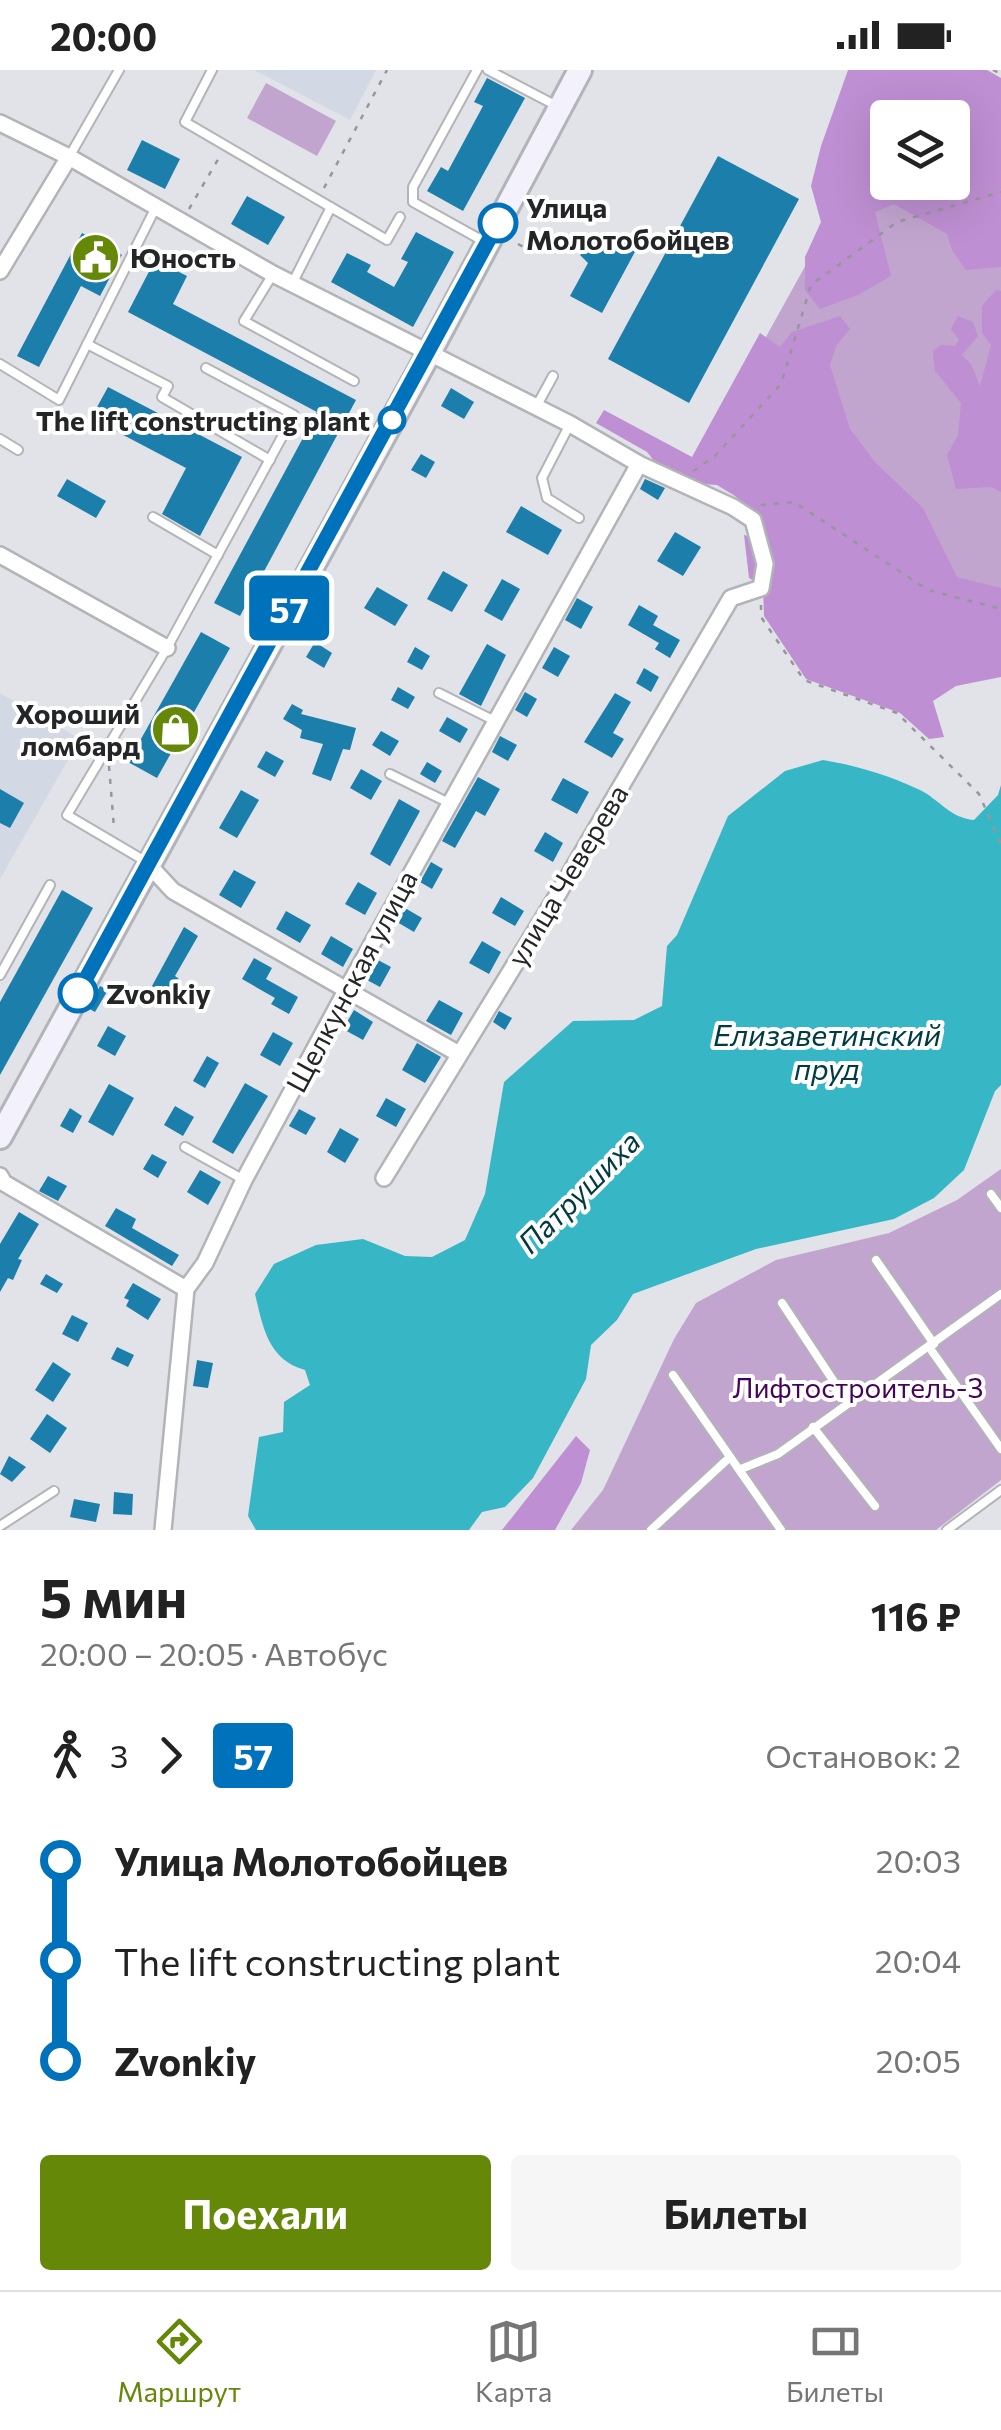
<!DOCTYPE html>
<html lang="ru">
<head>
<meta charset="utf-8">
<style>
	:root { --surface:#fff; --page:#f6f6f6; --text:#222; --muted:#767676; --line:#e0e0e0; --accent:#668809 }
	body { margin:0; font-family:Commissioner,sans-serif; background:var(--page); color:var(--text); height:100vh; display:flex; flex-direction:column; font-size:38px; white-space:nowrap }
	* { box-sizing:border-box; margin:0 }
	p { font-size:32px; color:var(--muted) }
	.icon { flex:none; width:55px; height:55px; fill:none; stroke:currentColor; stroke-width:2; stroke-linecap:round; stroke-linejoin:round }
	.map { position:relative; height:1460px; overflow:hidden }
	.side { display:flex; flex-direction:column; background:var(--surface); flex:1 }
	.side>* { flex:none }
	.badge { padding:0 20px; border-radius:8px; font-size:35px; line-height:65px }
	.fabs { position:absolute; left:870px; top:30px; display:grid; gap:20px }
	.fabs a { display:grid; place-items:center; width:100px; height:100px; border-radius:10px; background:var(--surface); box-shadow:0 10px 40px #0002; font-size:50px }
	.map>.badge { position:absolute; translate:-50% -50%; box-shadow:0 0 0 5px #fff }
	.legs { display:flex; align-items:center; gap:15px; height:110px; padding:0 40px; font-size:32px }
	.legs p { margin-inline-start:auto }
	.head { display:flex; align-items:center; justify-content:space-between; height:170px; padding:0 40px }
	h1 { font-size:55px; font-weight:700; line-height:75px }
	.primary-button { display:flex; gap:20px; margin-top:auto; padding:20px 40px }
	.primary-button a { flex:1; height:115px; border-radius:10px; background:var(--accent); color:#fff; font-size:40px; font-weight:700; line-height:115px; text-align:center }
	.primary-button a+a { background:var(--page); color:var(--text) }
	ul { padding:0 40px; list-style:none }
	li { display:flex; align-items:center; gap:35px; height:100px; font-size:38px }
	li i { display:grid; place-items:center; width:15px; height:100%; margin:0 12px; background:currentColor }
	li i::after { content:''; width:25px; height:25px; margin:-12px; border:8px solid; border-radius:50%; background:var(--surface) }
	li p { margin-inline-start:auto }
	li:first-child i { background:linear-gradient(#0000 50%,currentColor 0) }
	li:last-child i { background:linear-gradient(currentColor 50%,#0000 0) }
	.status { display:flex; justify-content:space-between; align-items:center; height:70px; padding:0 50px; background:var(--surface); direction:ltr }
	.status svg { height:28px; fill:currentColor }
	.tab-bar { display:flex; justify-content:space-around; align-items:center; height:140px; border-top:2px solid var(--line); background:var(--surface); font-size:28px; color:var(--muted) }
	.tab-bar a { display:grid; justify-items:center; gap:5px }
	.tab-bar .active { color:var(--accent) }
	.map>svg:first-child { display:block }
</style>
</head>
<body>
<div class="status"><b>20:00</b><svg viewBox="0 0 49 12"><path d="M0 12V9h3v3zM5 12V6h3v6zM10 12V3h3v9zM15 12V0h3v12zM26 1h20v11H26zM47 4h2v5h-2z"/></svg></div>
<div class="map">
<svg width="1001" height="1460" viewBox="0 0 1001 1460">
	<rect width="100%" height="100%" fill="#e1e3e8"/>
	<!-- built -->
	<g fill="#d3d9e4">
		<path d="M254,0H376L350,50Z"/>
		<path d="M0,623L80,669L0,809Z"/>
	</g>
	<!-- green -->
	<g fill="#c2a5cf" fill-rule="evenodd">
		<path d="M914,0L1001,16V585L697,391ZM888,48H952V112H888Z"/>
		<path d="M266,13L336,51L317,86L247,48Z"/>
		<path d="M1001,1099V1410L936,1460H571L603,1420L674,1269L696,1233L776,1190L889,1163L957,1130Z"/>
	</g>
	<!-- forest -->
	<g fill="#be8fd2" fill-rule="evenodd">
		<path d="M848,0H987L1001,8V197L966,200L952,180L947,164L894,134L875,142L891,206L858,225L820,239L805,220V187L821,152L811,116L821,76ZM888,48H952V112H888Z"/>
		<path d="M996,220L1001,221V422L991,417L956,419L947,385L958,365L961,333L935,301L933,281L941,275L955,276L959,270L951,259L958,246L973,252L978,266L962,285L971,294L980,316L991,275L982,263V236Z"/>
		<path d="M840,246L850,259L836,276L830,295L850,359L875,392L923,438L957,507L1001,518V607L956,616L933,631L944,667L929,669L900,643L806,609L764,546L763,516L749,508L744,465L754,468L759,448L735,426L717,415L700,414L655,392L647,382L596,353L604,340L692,387L760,263L780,277L792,262Z"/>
		<path d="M576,1366L590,1380L581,1413L555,1460H502Z"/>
	</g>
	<!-- water -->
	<path fill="#37b6c5" d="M823,690C858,696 888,705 920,720C940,730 950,748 974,750L998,725L1001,715V1015L995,1021L964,1100L934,1128L894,1149L756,1179L633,1224L617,1250L591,1275L586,1309L533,1408L505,1437L482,1442L469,1460H256L248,1446L259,1367L283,1362L284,1332L310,1315L305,1300C268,1290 263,1257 255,1224L274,1194L316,1175L363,1169L405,1186L432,1187L465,1170L485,1124L504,1012L573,951L634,950L662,936L667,876L677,865L728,746L785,701Z"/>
	<!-- building -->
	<g fill="#1c7eaa">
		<path d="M487,8L525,28L463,141L427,121L441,97L448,101L483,36L474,32Z"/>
		<path d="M142,70L180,89L165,119L127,100Z"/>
		<path d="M718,86L799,129L689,333L608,289Z"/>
		<path d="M247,126L285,147L268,175L231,154Z"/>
		<path d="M416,162L454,182L413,257L331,212L347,183L371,195L367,202L394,217L408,192L401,189Z"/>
		<path d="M605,162L637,178L602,243L570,226L588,193L580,185L592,174L597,179Z"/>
		<path d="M82,163L122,185L100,226L81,216L39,297L17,286Z"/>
		<path d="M155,190L187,206L173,234L356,330L240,546L214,533L317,342L128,242Z"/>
		<path d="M108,317L242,387L200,466L162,444L186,398L91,348Z"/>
		<path d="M451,318L474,332L464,349L441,336Z"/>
		<path d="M421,384L435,392L426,408L411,400Z"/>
		<path d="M67,409L106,431L96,448L57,426Z"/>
		<path d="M645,409L665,418L658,430L640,419Z"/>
		<path d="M521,436L562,460L548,485L506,462Z"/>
		<path d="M675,462L701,477L683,506L657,491Z"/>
		<path d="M443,501L468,515L452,542L427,529Z"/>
		<path d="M502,509L520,519L502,551L484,541Z"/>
		<path d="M377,517L408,535L395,556L364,538Z"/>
		<path d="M577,528L593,537L581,559L565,550Z"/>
		<path d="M639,535L658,546L653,555L680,570L670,588L655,579L659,573L628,555Z"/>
		<path d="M201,562L230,578L157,708L128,692Z"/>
		<path d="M315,572L332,583L324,598L306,587Z"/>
		<path d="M487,574L506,585L481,636L459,624Z"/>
		<path d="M415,577L430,586L422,600L407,592Z"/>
		<path d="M554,577L570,586L558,607L542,598Z"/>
		<path d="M644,598L659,607L651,622L636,613Z"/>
		<path d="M398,617L415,627L408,639L391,630Z"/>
		<path d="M525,622L537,629L527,647L515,640Z"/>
		<path d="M615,623L631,632L613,663L624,669L612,688L584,672Z"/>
		<path d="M292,634L303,640L301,644L356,658L350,680L343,679L331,711L312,704L323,674L300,668L302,660L283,649Z"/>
		<path d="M447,647L468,659L460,673L439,661Z"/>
		<path d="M381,661L399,671L390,686L372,675Z"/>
		<path d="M500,666L517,675L508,691L492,682Z"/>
		<path d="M266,681L284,691L275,707L257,697Z"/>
		<path d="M427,692L442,701L435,713L420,704Z"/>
		<path d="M361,699L382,711L371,730L350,718Z"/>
		<path d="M478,707L500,719L485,746L476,741L455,778L442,771Z"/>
		<path d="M563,708L589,722L577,744L551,730Z"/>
		<path d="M0,719L24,733L10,758L0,753Z"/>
		<path d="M241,720L259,730L237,768L219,758Z"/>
		<path d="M399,729L420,741L390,796L370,784Z"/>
		<path d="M545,762L563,773L553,792L534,781Z"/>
		<path d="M431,792L443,799L432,819L420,812Z"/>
		<path d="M234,800L256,812L241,838L219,825Z"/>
		<path d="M358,812L377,823L365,845L345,834Z"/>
		<path d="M62,820L93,838L0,1005V932Z"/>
		<path d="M501,827L524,841L515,856L492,843Z"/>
		<path d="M405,838L422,848L414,862L397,852Z"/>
		<path d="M286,841L311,855L300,873L276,859Z"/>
		<path d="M184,857L198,866L175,906L179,909L169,926L152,916Z"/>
		<path d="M331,866L353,879L343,897L321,884Z"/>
		<path d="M482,871L501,882L489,904L469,893Z"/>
		<path d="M254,888L272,898L266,909L298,927L289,944L271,934L275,928L242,909Z"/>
		<path d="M378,890L391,897L380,917L367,910Z"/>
		<path d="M100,916L108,920L95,942L88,938Z"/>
		<path d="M439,930L463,943L451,965L426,951Z"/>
		<path d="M354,940L373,952L363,970L343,959Z"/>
		<path d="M499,941L512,948L505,960L493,952Z"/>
		<path d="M108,956L126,966L115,986L97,976Z"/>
		<path d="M273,962L293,973L280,996L260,985Z"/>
		<path d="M417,973L441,987L425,1013L402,1000Z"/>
		<path d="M207,986L219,993L205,1018L193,1011Z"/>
		<path d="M245,1013L268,1026L233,1084L212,1072Z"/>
		<path d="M109,1014L134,1028L113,1066L88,1052Z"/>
		<path d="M386,1028L406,1039L396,1057L376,1046Z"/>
		<path d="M175,1036L194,1047L183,1066L164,1055Z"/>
		<path d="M70,1038L82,1046L73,1063L60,1056Z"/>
		<path d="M299,1039L316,1048L306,1065L289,1056Z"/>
		<path d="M340,1058L359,1069L345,1093L327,1082Z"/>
		<path d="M152,1084L167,1092L158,1108L143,1099Z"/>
		<path d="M200,1100L221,1112L208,1135L187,1122Z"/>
		<path d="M48,1106L67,1116L58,1131L39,1121Z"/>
		<path d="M116,1138L136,1149L132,1158L179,1185L172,1196L105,1156Z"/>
		<path d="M19,1142L39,1154L18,1189L22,1190L13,1210L8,1208L0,1222V1174Z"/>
		<path d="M46,1204L63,1214L57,1223L40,1214Z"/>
		<path d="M133,1213L161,1229L148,1250L126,1236L129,1230L124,1228Z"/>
		<path d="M72,1245L88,1253L78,1272L62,1264Z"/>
		<path d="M117,1277L134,1285L128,1297L111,1289Z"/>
		<path d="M197,1290L213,1293L208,1318L193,1316Z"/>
		<path d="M53,1292L71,1304L53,1332L35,1320Z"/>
		<path d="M47,1344L67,1358L50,1383L30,1369Z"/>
		<path d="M9,1386L26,1397L12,1412L0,1404Z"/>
		<path d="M114,1422L133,1424L132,1445L113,1444Z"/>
		<path d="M74,1429L100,1434L96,1452L70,1447Z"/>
	</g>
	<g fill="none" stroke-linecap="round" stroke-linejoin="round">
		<defs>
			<g id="lane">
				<path d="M212,0L185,52L387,170L400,147"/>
				<path d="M477,0L413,117V132L485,172"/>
				<path d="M488,0L555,35"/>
				<path d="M69,87L119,0"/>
				<path d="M273,204L244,251L354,311"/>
				<path d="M292,214L331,137"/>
				<path d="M87,274L168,316L162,327L270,390"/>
				<path d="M0,294L59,330L156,137"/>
				<path d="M536,337L553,306"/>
				<path d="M570,354L542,408L547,428L579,448"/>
				<path d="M0,369L18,380"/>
				<path d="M153,447L218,485"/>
				<path d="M439,623L495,651"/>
				<path d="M390,704L449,733"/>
				<path d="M145,791L67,745L167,578L294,345L206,298"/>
				<path d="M0,905L50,815"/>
				<path d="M185,1077L244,1110"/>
				<path d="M991,1124L1001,1138"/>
				<path d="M876,1190L934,1274"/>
				<path d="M782,1233L848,1333"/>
				<path d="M929,1277L1001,1379"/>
				<path d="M673,1305L781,1460"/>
				<path d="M813,1357L875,1436"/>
				<path d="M741,1399L778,1384L1001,1224"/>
				<path d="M0,1456L54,1421"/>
				<path d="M651,1460L730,1387"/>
				<path d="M947,1460L1001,1420"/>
			</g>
			<g id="street">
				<path d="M0,53L69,87L273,204L570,354L639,394L733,437L753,450L765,494L761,518L731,528L558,824L384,1108"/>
				<path d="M0,201L69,87"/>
				<path d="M0,485L167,578"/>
				<path d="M148,794L173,821L459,984"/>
				<path d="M0,1106L4,1113L186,1219"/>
				<path d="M163,1460L186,1219L205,1193L244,1110L347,919L639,394"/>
			</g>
			<path id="secondary" d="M0,1067L428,285L580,0"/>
		</defs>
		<!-- lane casing -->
		<use href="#lane" stroke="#b2b4b8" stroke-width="12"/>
		<!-- street casing -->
		<use href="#street" stroke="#b2b4b8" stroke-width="20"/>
		<!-- secondary casing -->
		<use href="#secondary" stroke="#b2b4b8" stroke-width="28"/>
		<!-- path -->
		<g stroke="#96979b" stroke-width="2.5" stroke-dasharray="5 8" stroke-linecap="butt">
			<path d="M993,0L1001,4"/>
			<path d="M324,118L387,0"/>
			<path d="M189,139L220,86"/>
			<path d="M518,174L538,185"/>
			<path d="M693,401L715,386L781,314L811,215L897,152L1001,122"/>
			<path d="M761,435L794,432L928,520L1001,539"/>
			<path d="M761,535V547L804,610L897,643L979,724L1001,774"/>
			<path d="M109,696L114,758"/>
		</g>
		<!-- lane -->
		<use href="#lane" stroke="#fff" stroke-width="8"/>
		<!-- street -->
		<use href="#street" stroke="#fff" stroke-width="15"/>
		<!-- secondary -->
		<use href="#secondary" stroke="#f2f1fc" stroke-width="22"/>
	</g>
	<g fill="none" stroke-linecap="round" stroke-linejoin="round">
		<defs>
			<path id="line-1" d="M78,923L498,153"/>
		</defs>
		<!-- line-1 casing -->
		<use href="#line-1" stroke="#fff" stroke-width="22"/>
		<!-- line-1 -->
		<use href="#line-1" stroke="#0072bc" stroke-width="15"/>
	</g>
	<!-- icons -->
	<defs>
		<symbol id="civic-disc" viewBox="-11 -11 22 22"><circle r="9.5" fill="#668809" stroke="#fff"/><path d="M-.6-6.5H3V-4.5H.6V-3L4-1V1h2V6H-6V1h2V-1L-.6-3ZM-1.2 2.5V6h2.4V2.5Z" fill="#fff"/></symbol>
		<symbol id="shop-disc" viewBox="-11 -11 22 22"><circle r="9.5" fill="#668809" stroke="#fff"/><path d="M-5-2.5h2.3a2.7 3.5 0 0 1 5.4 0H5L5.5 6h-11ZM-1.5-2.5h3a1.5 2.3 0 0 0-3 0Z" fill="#fff"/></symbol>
	</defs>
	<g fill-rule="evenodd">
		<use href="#civic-disc" x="68" y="160" width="55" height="55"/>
		<use href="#shop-disc" x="148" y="632" width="55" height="55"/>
	</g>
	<!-- markers -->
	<g fill="#fff" stroke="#0072bc" stroke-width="5">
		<circle cx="498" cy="153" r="18"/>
		<circle cx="392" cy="350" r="12"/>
		<circle cx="78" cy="923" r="18"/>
	</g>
	<g text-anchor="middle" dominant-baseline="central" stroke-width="8" stroke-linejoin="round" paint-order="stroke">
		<!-- stop labels -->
		<g font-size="28" font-weight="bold" fill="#242527" stroke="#fff" text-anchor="start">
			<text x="526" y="137">Улица<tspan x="526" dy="32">Молотобойцев</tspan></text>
			<text x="370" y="350" text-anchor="end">The lift constructing plant</text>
			<text x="106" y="923">Zvonkiy</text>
		</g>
		<!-- poi labels -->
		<g font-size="28" font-weight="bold" fill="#242527" stroke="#fff" text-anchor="start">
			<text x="130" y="187">Юность</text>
			<text x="140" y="643" text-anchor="end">Хороший<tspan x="140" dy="32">ломбард</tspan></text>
		</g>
		<!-- street labels -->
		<g font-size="28" fill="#242527" stroke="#fff">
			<text transform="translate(567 805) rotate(-59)">улица Чеверева</text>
			<text transform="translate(351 911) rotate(-62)">Щелкунская улица</text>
		</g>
		<!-- park labels -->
		<g font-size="28" fill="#45045a" stroke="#fff">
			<text x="858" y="1317">Лифтостроитель-3</text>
		</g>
		<!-- water labels -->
		<g font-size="30" font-style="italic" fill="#003b41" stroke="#fff">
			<text x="827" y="963">Елизаветинский<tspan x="827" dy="34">пруд</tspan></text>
			<text transform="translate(578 1121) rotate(-45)">Патрушиха</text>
		</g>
	</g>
</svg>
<div class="fabs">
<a><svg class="icon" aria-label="layers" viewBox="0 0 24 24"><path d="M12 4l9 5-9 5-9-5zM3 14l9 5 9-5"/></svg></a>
</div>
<b class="badge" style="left:289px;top:538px;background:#0072bc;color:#fff">57</b>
</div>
<section class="side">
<div class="head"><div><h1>5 мин</h1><p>20:00 – 20:05 · Автобус</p></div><b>116 ₽</b></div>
<div class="legs"><svg class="icon" aria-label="walk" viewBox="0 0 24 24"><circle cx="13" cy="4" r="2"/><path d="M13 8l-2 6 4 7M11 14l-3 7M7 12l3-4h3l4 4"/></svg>3<svg class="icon" aria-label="forward" viewBox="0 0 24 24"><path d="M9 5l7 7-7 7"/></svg><b class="badge" style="background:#0072bc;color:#fff">57</b><p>Остановок: 2</p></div>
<ul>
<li><i style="color:#0072bc"></i><b>Улица Молотобойцев</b><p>20:03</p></li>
<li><i style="color:#0072bc"></i><span>The lift constructing plant</span><p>20:04</p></li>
<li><i style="color:#0072bc"></i><b>Zvonkiy</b><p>20:05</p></li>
</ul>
<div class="primary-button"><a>Поехали</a><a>Билеты</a></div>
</section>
<nav class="tab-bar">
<a class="active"><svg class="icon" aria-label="directions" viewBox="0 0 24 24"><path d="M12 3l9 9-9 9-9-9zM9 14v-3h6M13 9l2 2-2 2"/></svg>Маршрут</a>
<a><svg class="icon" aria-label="map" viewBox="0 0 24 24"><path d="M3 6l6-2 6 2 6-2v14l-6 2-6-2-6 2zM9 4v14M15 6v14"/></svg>Карта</a>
<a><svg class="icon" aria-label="tickets" viewBox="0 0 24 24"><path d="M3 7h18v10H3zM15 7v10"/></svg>Билеты</a>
</nav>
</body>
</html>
